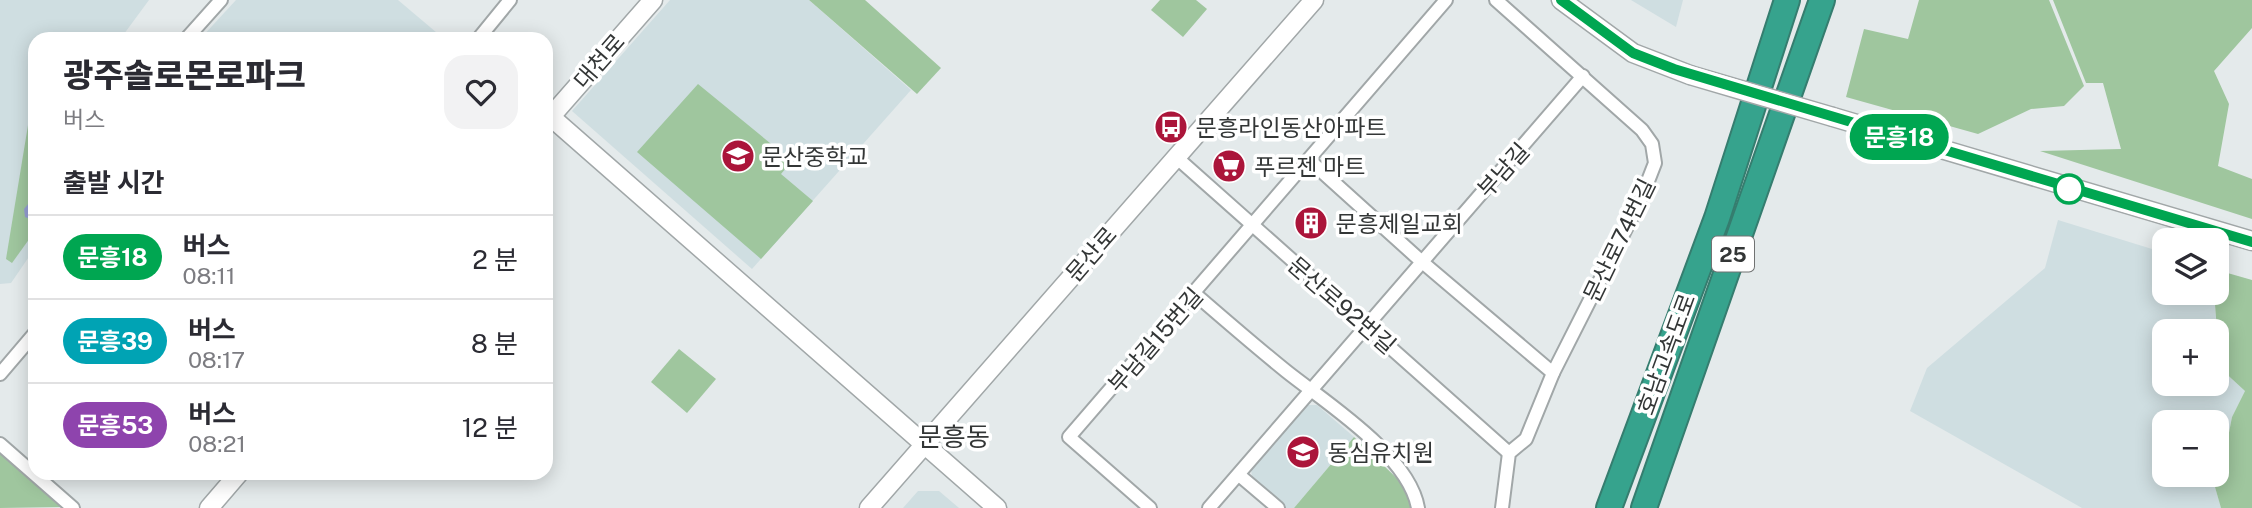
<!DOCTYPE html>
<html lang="ko">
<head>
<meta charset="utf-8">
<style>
	:root { --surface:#fff; --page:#f2f2f3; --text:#2b2b33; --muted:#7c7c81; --line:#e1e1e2 }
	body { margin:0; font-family:"Public Sans","Noto Sans KR",sans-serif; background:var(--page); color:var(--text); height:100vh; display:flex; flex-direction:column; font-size:26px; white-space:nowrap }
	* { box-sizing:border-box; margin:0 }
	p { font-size:23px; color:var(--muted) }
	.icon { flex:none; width:38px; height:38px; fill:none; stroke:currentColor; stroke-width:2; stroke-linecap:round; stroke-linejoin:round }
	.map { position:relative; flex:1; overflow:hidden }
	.drawer { position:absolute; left:28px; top:32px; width:525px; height:448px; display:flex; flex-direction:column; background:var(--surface); border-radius:21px; box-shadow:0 4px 18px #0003 }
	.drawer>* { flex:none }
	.badge { padding:0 14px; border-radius:23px; font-size:24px; line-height:46px }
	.tools { position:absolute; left:2152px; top:228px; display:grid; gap:14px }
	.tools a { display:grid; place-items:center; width:77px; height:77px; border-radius:14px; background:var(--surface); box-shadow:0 4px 18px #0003; font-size:35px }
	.map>.badge { position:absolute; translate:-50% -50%; box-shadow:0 0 0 4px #fff }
	h2 { padding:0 35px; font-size:26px; line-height:63px }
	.round { display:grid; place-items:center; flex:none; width:74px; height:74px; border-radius:21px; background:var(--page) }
	.summary { display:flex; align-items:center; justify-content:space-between; height:119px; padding:0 35px }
	h1 { font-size:33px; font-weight:800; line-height:52px }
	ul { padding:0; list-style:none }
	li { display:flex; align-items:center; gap:21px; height:84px; padding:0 35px; border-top:2px solid var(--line) }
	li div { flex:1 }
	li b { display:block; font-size:26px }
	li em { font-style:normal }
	li .badge { min-width:77px; font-weight:700; text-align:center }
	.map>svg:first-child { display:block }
</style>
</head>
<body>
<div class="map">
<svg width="2252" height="508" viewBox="0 0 2252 508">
	<rect width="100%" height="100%" fill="#e4eaeb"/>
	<!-- built -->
	<g fill="#cfdee1" fill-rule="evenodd">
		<path d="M0,0H149L121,38H35V248L11,283L0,284Z"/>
		<path d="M236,0H398L443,38H201Z"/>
		<path d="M670,0H809L911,90L752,269L572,111Z"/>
		<path d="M1631,0H1683L1676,27Z"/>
		<path d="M2058,220L2165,253V292H2214L2217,331H2165V383H2217V332L2220,368L2245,391L2232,417L2221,474L2213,480L2221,508H2082L1910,411L1927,368L2045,268ZM2165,422H2217V474H2165Z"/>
		<path d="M1305,405H1317L1354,437L1294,508H1285L1252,478L1251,468Z"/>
		<path d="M918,491H939L959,508H903Z"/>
	</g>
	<!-- green -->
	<g fill="#9fc69e">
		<path d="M809,0H865L941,68L917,94Z"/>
		<path d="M1160,0H1196L1207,9L1183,37L1151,10Z"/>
		<path d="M1919,0H2049L2084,86L2064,106L2031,109L1978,134L1846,97L1864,29L1908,39Z"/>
		<path d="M2053,0H2252V28L2214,71L2229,104L2218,166L2252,179V219L2040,151L2121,149L2103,83H2086Z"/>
		<path d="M698,84L792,161L781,174L813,201L761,259L637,152Z"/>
		<path d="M31,107L35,108V231L12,263L6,259Z"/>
		<path d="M2217,270L2252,280V508H2221L2213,480L2221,474L2232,417L2245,391L2220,368L2214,292H2217Z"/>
		<path d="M679,349L716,379L687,413L651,382Z"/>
		<path d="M1354,437L1407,488L1412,508H1294Z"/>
		<path d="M0,452L63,507L0,508Z"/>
	</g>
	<!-- water -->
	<path fill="#959ed4" d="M34,178L35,216L30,219L25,217L24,209L33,198L29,187Z"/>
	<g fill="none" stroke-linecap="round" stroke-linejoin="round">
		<defs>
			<g id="street">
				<path d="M1496,0L1642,130L1652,144L1655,163L1641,199L1553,373L1526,439L1509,453L1502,508"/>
				<path d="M187,38L221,0"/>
				<path d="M479,38L510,0"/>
				<path d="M1176,157L1509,453"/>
				<path d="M1309,160L1421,261L1553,373"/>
				<path d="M1195,294C1225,320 1255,346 1286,371C1326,403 1409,455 1418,508"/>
				<path d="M0,374L35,333"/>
				<path d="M0,444L73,508"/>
				<path d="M1239,475L1278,508"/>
				<path d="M1150,508L1069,437L1446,0"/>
				<path d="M1209,508L1583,76"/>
			</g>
			<g id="secondary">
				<path d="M1561,0L1633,53L1690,75"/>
				<path d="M551,117L997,508"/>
				<path d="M1833,117L2252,241"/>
				<path d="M546,122L653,0"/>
				<path d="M209,508L240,472"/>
				<path d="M869,508L1314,0"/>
			</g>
			<g id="highway">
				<path d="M1609,508L1717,218L1787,0"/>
				<path d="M1644,508L1822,0"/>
			</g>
		</defs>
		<!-- street casing -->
		<use href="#street" stroke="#a1a7a8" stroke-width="16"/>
		<!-- secondary casing -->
		<use href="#secondary" stroke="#a1a7a8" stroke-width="21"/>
		<!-- highway casing -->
		<use href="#highway" stroke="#357d6f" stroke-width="28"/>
		<!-- street -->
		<use href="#street" stroke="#fff" stroke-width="12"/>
		<!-- secondary -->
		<use href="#secondary" stroke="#fff" stroke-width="18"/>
		<!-- highway -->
		<use href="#highway" stroke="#36a38d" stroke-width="24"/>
		<defs>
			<path id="secondary-bridge" d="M1690,75L1833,117"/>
		</defs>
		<!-- secondary-bridge casing -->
		<use href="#secondary-bridge" stroke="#a1a7a8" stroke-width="21" stroke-linecap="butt"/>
		<!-- secondary-bridge -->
		<use href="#secondary-bridge" stroke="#fff" stroke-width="18"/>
	</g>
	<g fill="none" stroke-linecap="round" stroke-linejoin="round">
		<defs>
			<path id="line" d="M1561,0L1633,53L1674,69L2252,242"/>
		</defs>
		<!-- line casing -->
		<use href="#line" stroke="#fff" stroke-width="16"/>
		<!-- line -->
		<use href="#line" stroke="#00a651" stroke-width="10"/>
	</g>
	<!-- icons -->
	<defs>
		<symbol id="bus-disc" viewBox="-11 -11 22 22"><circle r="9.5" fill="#ab153a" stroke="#fff"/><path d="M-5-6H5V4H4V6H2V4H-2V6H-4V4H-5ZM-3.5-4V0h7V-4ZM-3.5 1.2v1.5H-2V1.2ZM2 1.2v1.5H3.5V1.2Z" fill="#fff"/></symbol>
		<symbol id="school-disc" viewBox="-11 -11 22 22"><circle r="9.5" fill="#ab153a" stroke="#fff"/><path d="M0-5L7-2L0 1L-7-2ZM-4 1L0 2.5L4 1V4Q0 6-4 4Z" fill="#fff"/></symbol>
		<symbol id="supermarket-disc" viewBox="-11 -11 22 22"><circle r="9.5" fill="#ab153a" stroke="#fff"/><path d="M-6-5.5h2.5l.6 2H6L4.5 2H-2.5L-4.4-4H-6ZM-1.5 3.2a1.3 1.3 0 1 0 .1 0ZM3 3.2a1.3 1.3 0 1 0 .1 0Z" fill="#fff"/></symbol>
		<symbol id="building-disc" viewBox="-11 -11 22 22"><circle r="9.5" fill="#ab153a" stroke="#fff"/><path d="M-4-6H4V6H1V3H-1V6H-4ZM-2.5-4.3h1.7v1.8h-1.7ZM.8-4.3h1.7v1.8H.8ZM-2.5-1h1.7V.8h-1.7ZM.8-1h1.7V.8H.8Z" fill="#fff"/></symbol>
	</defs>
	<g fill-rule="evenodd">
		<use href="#bus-disc" x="1152" y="108" width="38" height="38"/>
		<use href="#school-disc" x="719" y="137" width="38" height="38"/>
		<use href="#supermarket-disc" x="1210" y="147" width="38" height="38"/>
		<use href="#building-disc" x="1292" y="204" width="38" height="38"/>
		<use href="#school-disc" x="1284" y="433" width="38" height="38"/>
	</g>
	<!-- markers -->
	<circle fill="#fff" stroke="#00a651" stroke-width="3.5" cx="2069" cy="189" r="14"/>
	<g text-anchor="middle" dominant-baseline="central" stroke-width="7" stroke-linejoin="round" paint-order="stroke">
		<!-- shield labels -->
		<rect fill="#fff" stroke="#707272" stroke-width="2" x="1712" y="236.5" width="42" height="35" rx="5"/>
		<g font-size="21" font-weight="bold" fill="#333636">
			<text x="1733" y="254">25</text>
		</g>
		<!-- street labels -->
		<g font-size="23" fill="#333636" stroke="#fff">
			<text transform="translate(599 61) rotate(-49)">대천로</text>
			<text transform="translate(1503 170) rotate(-48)">부남길</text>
			<text transform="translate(1619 240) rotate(-64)">문산로74번길</text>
			<text transform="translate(1091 254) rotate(-49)">문산로</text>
			<text transform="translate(1342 305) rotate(41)">문산로92번길</text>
			<text transform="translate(1155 340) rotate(-49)">부남길15번길</text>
			<text transform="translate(1666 354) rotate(-70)">호남고속도로</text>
		</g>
		<!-- poi labels -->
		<g font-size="23" fill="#333636" stroke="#fff" text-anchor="start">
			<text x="1196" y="127">문흥라인동산아파트</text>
			<text x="762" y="156">문산중학교</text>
			<text x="1254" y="166">푸르젠 마트</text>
			<text x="1336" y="223">문흥제일교회</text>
			<text x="1328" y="452">동심유치원</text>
		</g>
		<!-- quarter labels -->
		<g font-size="26" fill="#333636" stroke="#fff">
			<text x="954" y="436">문흥동</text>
		</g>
	</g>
</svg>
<div class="tools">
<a><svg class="icon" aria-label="layers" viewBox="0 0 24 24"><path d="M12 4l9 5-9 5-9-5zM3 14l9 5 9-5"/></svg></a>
<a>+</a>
<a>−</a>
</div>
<b class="badge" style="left:1899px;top:137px;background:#00a651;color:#fff">문흥18</b>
<section class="drawer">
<div class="summary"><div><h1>광주솔로몬로파크</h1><p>버스</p></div><a class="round"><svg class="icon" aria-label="heart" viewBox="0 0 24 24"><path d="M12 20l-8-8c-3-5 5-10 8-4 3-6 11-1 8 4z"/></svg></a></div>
<h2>출발 시간</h2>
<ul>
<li><span class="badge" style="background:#00a651;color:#fff">문흥18</span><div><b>버스</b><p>08:11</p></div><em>2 분</em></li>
<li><span class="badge" style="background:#00a3b4;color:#fff">문흥39</span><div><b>버스</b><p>08:17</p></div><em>8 분</em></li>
<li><span class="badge" style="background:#8e44ad;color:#fff">문흥53</span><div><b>버스</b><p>08:21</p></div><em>12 분</em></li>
</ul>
</section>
</div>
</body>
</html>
